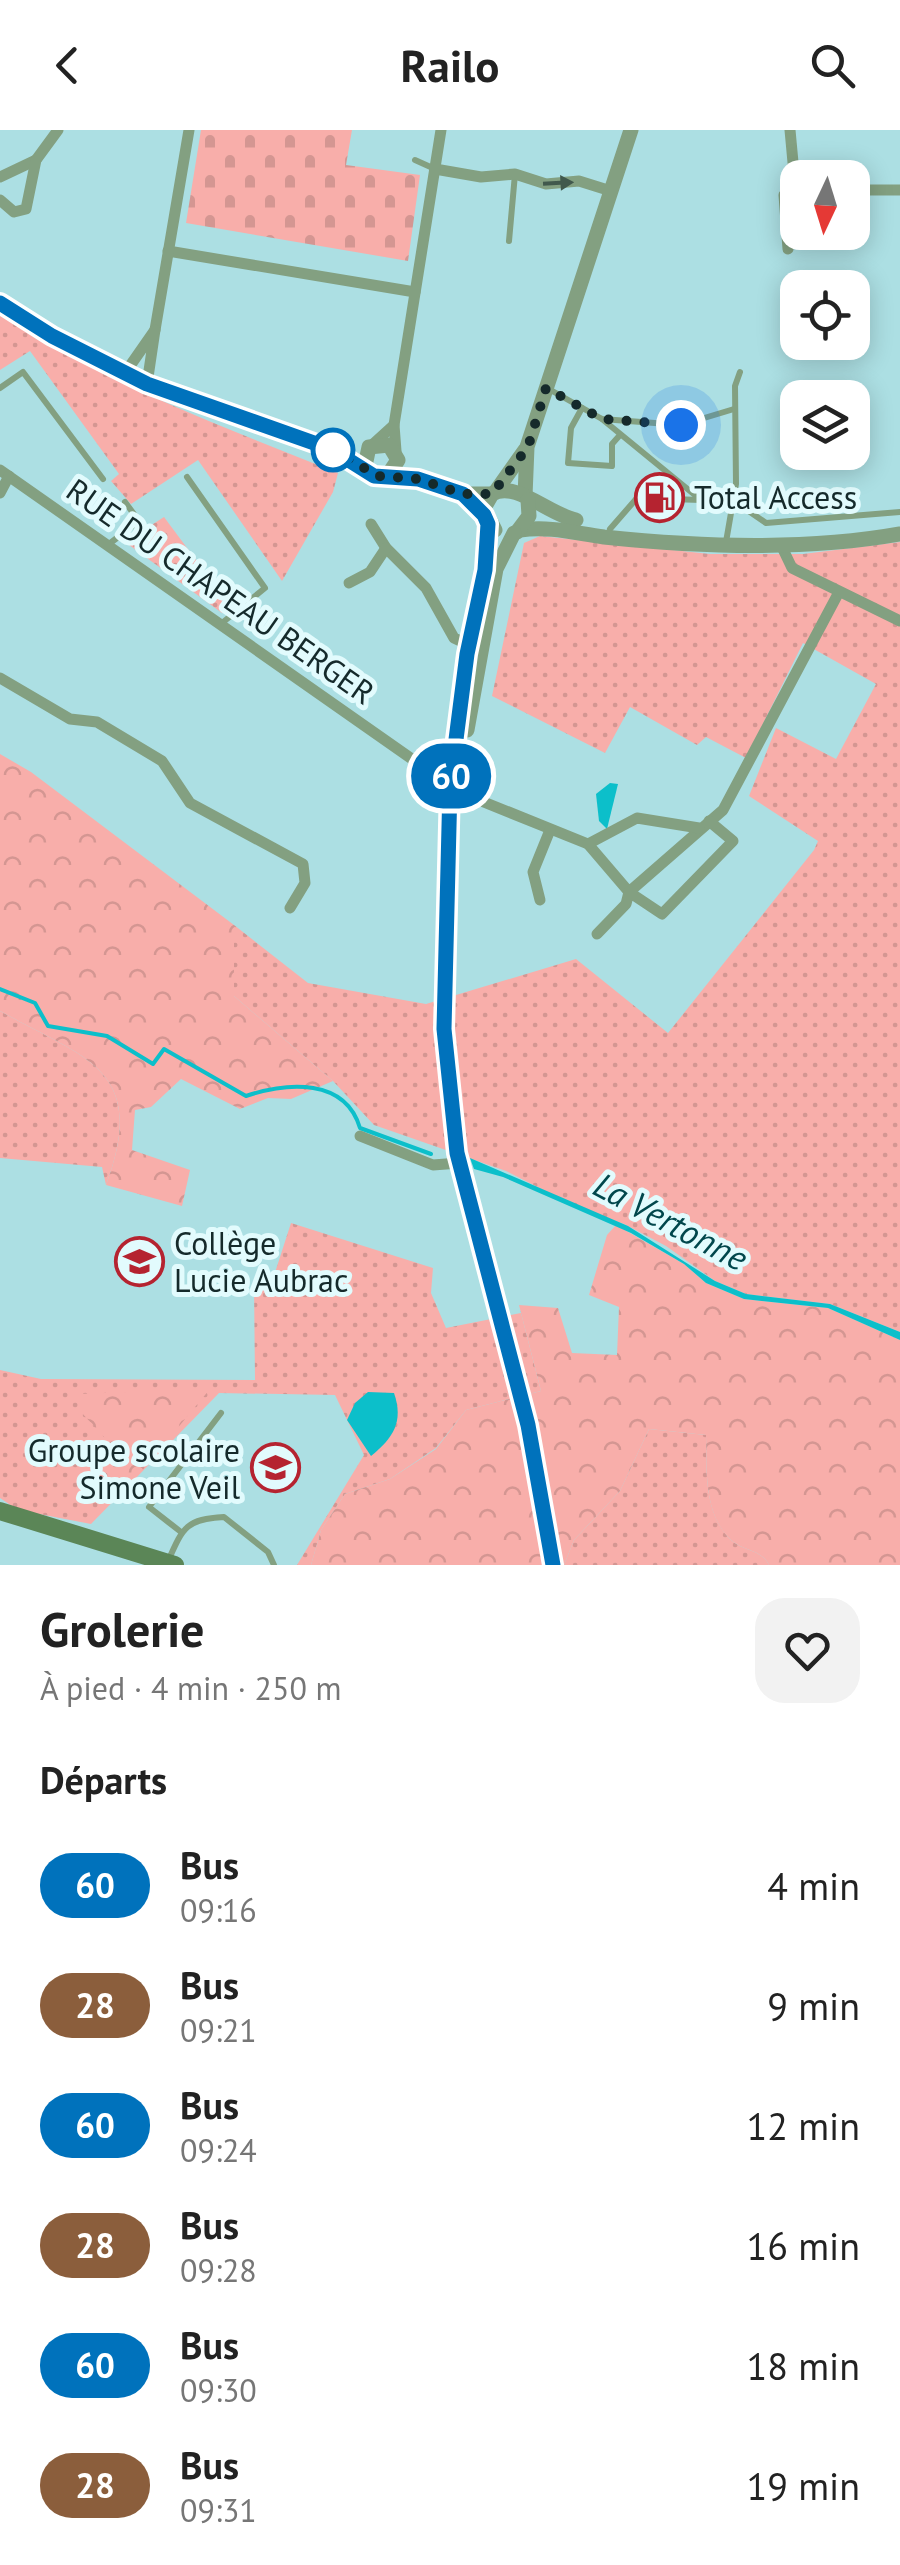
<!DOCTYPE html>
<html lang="fr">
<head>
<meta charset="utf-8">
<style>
	:root { --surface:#fff; --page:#f2f2f2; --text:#222; --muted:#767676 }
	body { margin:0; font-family:"PT Sans",sans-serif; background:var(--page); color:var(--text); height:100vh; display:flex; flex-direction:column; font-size:38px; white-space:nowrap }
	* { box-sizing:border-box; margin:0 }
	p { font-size:32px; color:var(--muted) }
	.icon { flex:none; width:55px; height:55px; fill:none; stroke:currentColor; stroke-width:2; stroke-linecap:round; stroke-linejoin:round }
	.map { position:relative; height:1435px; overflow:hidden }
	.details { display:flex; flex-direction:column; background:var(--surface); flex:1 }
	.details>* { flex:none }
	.badge { padding:0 20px; border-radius:32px; font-size:35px; line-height:65px }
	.needle { width:65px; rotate:184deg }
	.tools { position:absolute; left:780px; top:30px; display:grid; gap:20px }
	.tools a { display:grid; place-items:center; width:90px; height:90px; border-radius:20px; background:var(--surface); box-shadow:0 5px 25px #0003; font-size:50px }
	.you { position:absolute; width:50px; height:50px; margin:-25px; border:8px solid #fff; border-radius:50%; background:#1a73e8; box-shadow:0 0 0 15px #1a73e833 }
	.map>.badge { position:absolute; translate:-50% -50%; box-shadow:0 0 0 5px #fff }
	h2 { padding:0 40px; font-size:38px; line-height:90px }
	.round { display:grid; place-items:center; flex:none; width:105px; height:105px; border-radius:30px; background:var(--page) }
	.overview { display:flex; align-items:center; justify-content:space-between; height:170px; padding:0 40px }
	h1 { font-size:48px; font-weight:800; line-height:75px }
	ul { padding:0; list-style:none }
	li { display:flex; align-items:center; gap:30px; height:120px; padding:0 40px }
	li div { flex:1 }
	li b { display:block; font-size:38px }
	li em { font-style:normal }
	li .badge { min-width:110px; font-weight:700; text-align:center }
	header { display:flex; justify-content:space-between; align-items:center; height:130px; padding:0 40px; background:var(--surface); font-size:45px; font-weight:800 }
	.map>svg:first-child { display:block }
</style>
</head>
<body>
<header><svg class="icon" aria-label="back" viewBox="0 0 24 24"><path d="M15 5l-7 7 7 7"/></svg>Railo<svg class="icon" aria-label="search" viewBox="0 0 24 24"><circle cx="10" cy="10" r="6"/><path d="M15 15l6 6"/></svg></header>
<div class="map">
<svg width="900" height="1435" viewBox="0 0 900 1435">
	<defs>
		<pattern id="grass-dots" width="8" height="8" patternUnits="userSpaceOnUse" patternTransform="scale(2.5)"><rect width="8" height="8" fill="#f8aeaa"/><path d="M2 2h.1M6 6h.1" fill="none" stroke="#d49692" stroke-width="1.8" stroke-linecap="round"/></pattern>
		<pattern id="forest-crowns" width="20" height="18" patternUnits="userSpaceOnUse" patternTransform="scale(2.5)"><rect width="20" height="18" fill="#f8aeaa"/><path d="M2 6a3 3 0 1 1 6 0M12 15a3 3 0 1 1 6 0" fill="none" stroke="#d49692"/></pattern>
		<pattern id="cemetery-stones" width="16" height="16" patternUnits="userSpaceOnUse" patternTransform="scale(2.5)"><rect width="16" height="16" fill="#f8aeaa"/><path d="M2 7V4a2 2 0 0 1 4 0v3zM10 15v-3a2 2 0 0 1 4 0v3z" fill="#d49692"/></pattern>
	</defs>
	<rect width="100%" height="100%" fill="#acdfe3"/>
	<!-- grass -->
	<g fill="url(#grass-dots)">
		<path d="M0,183C106,254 221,296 338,343L333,362L282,451L198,330L131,374L111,351L119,344L30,221L0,240Z"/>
		<path d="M164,387L231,477L222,483L125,412Z"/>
		<path d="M540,406L710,424H803L900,412V1202L830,1174L746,1164L715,1151L666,1116L624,1094L571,1074L506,1041L374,995L333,951L234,866V795L308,853L426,874L576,829L668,903L814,720L818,711L749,666L776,598L836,629L876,554L803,513L746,628L706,607L697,615L630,577L605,623L492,566L524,413Z"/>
		<path d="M0,881C86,929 149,939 106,1055L102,1037L0,1028Z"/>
		<path d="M291,1093L433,1138L431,1163L446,1198L521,1183L541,1261L466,1280L436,1318L390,1349L345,1364L321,1400L311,1435H297L364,1325L335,1265L219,1263L91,1394L18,1380L0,1368V1240L41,1249L255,1250L254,1155H271Z"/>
		<path d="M649,1299L706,1305C707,1339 703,1383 731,1410C743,1421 761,1419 769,1435H564L574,1410L620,1361Z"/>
	</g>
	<!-- forest -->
	<g fill="url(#forest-crowns)">
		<path d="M0,624L31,642L234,795V866L333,951L291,969L268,968L240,979L181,949L151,977L135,980L132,1020L190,1040L182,1076L106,1055C149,939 86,929 0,881Z"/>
		<path d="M616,1095L684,1134L706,1153L744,1169L828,1178L900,1210V1435H769C761,1419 743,1421 731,1410C703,1384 707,1339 706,1305L649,1299L620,1361L574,1410L564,1435H311L321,1400L345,1364L390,1349L436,1319L466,1280L541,1261L519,1175L558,1178L572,1223L617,1225L619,1177L589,1165L607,1105Z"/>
		<path d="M210,1259L141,1342L122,1357L114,1351L128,1333L81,1282L78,1264Z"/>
	</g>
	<!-- cemetery -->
	<path fill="url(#cemetery-stones)" d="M201,0H352L346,35L420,45L408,131L186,93Z"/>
	<!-- water -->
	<g fill="#0cbfca">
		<path d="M610,653L618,654L607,699L599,691L596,664Z"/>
		<path d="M470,1028L628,1096L715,1151L746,1164L830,1174L900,1202V1210L828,1178L744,1169L706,1153L684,1134L631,1103L503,1047L474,1039Z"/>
		<path d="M368,1262L394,1263C404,1292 393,1308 371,1326L347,1290L355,1273Z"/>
	</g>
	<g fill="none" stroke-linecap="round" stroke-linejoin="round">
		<!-- stream -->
		<path stroke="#0cbfca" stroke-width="4" d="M0,859L35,873L48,896L107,906L153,934L164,919L246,966C288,952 345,948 360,998L431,1024"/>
		<!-- service -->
		<g stroke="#83a081" stroke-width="6">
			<path d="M415,30L435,39"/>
			<path d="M509,111L515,44"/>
			<path d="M0,258L23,242L103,349"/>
			<path d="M547,258L602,289L681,295L734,279"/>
			<path d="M582,278L571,298L568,333L612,336V314L620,305"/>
			<path d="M602,289L701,370"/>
			<path d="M187,347L265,458L222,493"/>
			<path d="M610,399L637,368L734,371L766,393L900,382"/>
			<path d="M726,412L736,354L735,256L740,242"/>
			<path d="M109,414L139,391L125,372"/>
			<path d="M181,1402L149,1377L221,1283"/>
			<path d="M169,1429C183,1397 187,1389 224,1387L268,1422L274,1435"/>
		</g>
		<!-- minor -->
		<g stroke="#83a081" stroke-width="11">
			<path d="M435,39L481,47L515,44L546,54L579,51L611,61"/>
			<path d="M0,47L36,30"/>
			<path d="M852,60H900"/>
			<path d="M0,70L14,82L26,79L36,30L58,0"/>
			<path d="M788,119L784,65L795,54L790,0"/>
			<path d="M168,121L415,162"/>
			<path d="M155,200L189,0"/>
			<path d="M125,243L155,200L147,254"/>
			<path d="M372,315L394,295"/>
			<path d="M396,321L394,295L441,0"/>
			<path d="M0,340L459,662L588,714L629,762L723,680L839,462"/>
			<path d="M0,363L9,346"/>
			<path d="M371,394L386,418L426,458L454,508L469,515"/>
			<path d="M781,415L792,438L900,491"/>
			<path d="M349,453L370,442L386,418"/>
			<path d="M0,548L70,589L97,592L162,631L190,673L303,734L305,753L290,778"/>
			<path d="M588,714L637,688L699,698"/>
			<path d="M540,770L533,742L550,700"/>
			<path d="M597,804L626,774L629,762L662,784L733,711L709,691"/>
			<path d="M360,1006L433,1035L459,1033"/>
		</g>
		<!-- tertiary -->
		<g stroke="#83a081" stroke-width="15">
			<path d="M0,173L52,206L147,254L331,319L374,346L418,349L463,364H492"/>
			<path d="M365,336L369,317L389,315L398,330L388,345"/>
			<path d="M496,361L525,320"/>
			<path d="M525,366L527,317L631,0"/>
			<path d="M488,394L485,440L453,621L444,899L457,1023L528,1295L553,1435"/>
			<path d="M495,400L484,378L492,364C515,350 548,384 576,390"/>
			<path d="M520,400C551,396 574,403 604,407C700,417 805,421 900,404"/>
			<path d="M517,402L529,386L528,370"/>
			<path d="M467,600L496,439L514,403"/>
		</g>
		<!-- secondary -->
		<path stroke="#5b8657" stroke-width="18" d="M0,1381L175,1435"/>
	</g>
	<!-- one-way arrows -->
	<defs><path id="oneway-solid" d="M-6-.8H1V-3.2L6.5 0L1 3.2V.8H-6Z" transform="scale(2.5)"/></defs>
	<use fill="#41594d" href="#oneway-solid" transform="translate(558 53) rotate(-3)"/>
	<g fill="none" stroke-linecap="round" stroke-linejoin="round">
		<defs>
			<path id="line" d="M0,173L52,206L147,254L331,319L374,346L418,349L463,364L484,385L488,394L485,440L467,524L450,656L444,899L457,1023L528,1295L553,1435"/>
		</defs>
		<!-- line casing -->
		<use href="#line" stroke="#fff" stroke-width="22"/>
		<!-- line -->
		<use href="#line" stroke="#0072bc" stroke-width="15"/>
		<!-- walk -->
		<path stroke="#152a2b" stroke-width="10" stroke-dasharray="0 18" d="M333,320L378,346L418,349L463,364H492L528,317L546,258L602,289L681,295"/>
	</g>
	<!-- icons -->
	<defs>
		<symbol id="fuel-ring" viewBox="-11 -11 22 22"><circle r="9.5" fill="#e2fbfd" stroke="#b52330" stroke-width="1.5"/><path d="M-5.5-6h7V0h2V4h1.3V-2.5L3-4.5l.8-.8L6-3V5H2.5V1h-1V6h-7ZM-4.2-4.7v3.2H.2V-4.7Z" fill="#b52330"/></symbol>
		<symbol id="school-ring" viewBox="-11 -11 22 22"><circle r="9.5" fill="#e2fbfd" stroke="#b52330" stroke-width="1.5"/><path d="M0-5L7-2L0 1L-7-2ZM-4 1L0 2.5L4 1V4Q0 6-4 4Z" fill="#b52330"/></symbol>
	</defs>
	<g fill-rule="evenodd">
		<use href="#fuel-ring" x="632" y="340" width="55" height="55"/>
		<use href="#school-ring" x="112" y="1104" width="55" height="55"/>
		<use href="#school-ring" x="248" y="1310" width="55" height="55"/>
	</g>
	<!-- markers -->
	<circle fill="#fff" stroke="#0072bc" stroke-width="5" cx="333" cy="320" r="20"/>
	<g text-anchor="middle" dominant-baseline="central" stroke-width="10" stroke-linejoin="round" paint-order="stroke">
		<!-- poi labels -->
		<g font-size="32" fill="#152a2b" stroke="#e2fbfd" text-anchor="start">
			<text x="694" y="367">Total Access</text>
			<text x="174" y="1113">Collège<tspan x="174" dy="37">Lucie Aubrac</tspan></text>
			<text x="240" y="1320" text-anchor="end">Groupe scolaire<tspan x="240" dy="37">Simone Veil</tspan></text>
		</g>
		<!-- street labels -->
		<g font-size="32" fill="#152a2b" stroke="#e2fbfd">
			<text transform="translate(221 461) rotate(35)">RUE DU CHAPEAU BERGER</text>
		</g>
		<!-- water labels -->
		<g font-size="35" font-style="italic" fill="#01474c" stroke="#e2fbfd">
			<text transform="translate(671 1091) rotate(28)">La Vertonne</text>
		</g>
	</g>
</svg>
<div class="tools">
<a><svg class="needle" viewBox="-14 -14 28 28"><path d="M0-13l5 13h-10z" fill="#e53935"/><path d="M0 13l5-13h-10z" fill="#767676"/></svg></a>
<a><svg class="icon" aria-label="locate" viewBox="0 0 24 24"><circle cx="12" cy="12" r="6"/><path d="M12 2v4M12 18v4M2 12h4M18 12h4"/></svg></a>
<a><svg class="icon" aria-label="layers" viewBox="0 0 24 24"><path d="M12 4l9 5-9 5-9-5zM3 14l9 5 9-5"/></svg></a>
</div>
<div class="you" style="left:681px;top:295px"></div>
<b class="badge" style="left:451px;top:646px;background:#0072bc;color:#fff">60</b>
</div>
<section class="details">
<div class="overview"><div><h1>Grolerie</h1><p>À pied · 4 min · 250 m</p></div><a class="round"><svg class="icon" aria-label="heart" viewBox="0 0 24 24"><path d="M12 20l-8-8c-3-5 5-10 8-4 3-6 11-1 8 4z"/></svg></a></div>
<h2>Départs</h2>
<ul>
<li><span class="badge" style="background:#0072bc;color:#fff">60</span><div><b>Bus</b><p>09:16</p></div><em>4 min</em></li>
<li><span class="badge" style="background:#8b5e3c;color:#fff">28</span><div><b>Bus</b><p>09:21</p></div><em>9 min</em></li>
<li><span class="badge" style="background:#0072bc;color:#fff">60</span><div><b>Bus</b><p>09:24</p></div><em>12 min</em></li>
<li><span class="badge" style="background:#8b5e3c;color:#fff">28</span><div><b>Bus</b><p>09:28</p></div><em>16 min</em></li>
<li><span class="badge" style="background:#0072bc;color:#fff">60</span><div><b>Bus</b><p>09:30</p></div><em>18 min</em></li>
<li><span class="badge" style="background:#8b5e3c;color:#fff">28</span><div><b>Bus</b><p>09:31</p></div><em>19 min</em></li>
</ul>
</section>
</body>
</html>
